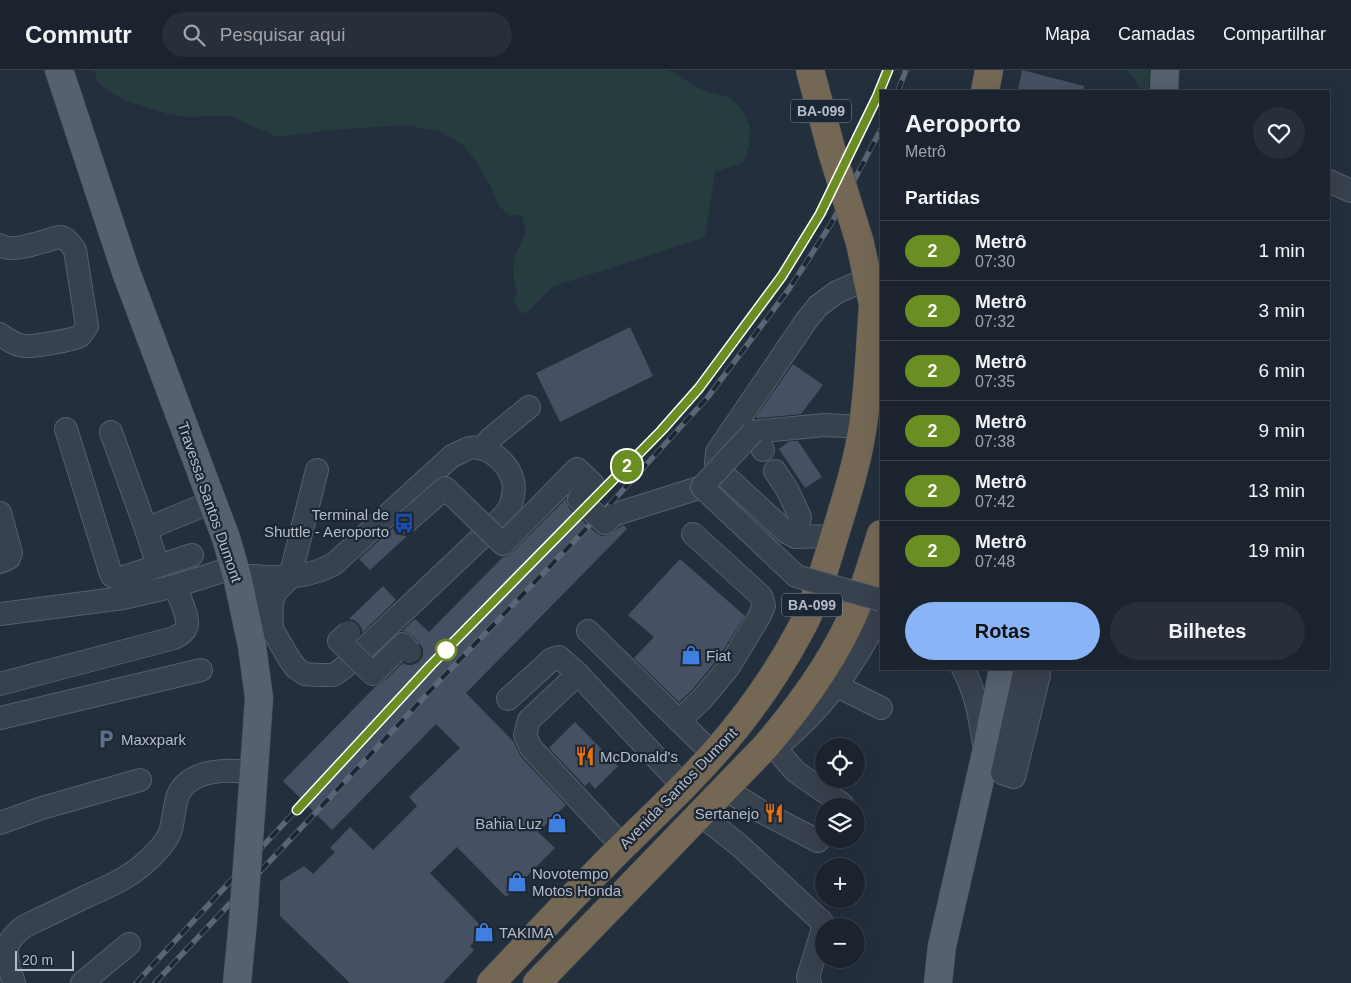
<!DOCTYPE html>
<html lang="pt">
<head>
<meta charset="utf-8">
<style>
	:root { --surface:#1b232e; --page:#282f3a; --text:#f1f3f6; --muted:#a0a4aa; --line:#39404a; --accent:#8ab4f8 }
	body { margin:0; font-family:Arial,sans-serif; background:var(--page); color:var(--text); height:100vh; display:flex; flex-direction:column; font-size:19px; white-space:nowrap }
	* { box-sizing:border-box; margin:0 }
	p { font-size:16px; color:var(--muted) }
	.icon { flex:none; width:28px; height:28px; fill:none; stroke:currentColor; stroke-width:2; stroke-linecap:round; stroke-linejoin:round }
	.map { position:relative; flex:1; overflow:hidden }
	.sheet { position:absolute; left:880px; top:20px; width:450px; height:580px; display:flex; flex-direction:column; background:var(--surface); border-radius:0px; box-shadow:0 5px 20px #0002,0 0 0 1px var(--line) }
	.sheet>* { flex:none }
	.badge { padding:0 10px; border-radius:16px; font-size:18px; line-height:32px }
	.controls { position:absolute; left:815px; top:668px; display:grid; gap:10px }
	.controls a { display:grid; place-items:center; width:50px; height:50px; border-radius:50%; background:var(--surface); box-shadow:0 5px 20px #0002,0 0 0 1px var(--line); font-size:25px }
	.scale { position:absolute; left:15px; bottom:12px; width:59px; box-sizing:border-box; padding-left:5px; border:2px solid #b4bcc9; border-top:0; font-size:14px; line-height:18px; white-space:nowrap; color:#b4bcc9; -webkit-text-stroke:4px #1d2633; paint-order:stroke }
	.map>.badge { position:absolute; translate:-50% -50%; box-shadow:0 0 0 2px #fff }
	h2 { padding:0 25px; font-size:19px; line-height:45px }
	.round { display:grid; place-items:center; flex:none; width:52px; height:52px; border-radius:26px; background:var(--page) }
	.head { display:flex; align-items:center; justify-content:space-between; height:85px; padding:0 25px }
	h1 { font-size:24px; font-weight:700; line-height:38px }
	.button { display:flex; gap:10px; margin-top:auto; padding:10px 25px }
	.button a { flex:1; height:58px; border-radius:30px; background:var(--accent); color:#111; font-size:20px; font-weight:700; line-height:58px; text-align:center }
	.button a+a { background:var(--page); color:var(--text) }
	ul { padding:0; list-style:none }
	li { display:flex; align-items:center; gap:15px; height:60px; padding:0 25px; border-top:1px solid var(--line) }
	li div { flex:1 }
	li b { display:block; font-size:19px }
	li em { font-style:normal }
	li .badge { min-width:55px; font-weight:700; text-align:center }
	header { display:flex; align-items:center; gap:30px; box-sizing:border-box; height:70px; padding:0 25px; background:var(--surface); border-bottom:1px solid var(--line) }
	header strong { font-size:24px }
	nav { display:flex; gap:28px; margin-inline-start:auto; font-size:18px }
	.search { width:350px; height:45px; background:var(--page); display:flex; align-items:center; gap:12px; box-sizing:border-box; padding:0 18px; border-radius:28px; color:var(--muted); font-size:19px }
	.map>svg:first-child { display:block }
</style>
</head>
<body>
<header>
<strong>Commutr</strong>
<div class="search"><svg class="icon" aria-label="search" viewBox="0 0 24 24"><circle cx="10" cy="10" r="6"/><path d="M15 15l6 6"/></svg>Pesquisar aqui</div>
<nav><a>Mapa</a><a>Camadas</a><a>Compartilhar</a></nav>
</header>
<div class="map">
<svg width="1351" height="913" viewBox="0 0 1351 913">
	<rect width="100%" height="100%" fill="#242f3e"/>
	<!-- green -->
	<g fill="#263c3f">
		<path d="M94,0H666L670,1L702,20L731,28L742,40L750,56L749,76L744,92L715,102L705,167L552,217L525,244L519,239L513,231L517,224L514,211L513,190L526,162L522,145H509L499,136L490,115L474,89L463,75L442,62L406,55L332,60L277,67L231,46L187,47L168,44L127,31L108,21L98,12Z"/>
		<path d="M1126,0H1149V21L1138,16L1135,9Z"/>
	</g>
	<!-- building -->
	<g fill="#455162">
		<path d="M1022,0L1084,16L1083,21H1018Z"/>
		<path d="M630,257L653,306L560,352L536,303Z"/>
		<path d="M793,294L823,315L801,344L758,348L756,347Z"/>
		<path d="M790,371H798L822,407L805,418L779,379Z"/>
		<path d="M566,429L567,433L570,439L596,463L602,466L609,465L620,457L624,455L627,459L466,623L513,671L521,687L566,735L538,762L555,778L506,827L457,777L430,803L486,861L470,876L474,880L443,913H350L280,846V811L304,796L313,804L335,782L330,778L350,757L373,780L417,736L409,727L460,678L436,654L332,760L283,711L375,617L382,613L403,593L406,595H412L419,592L423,586V579L420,574L412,565L407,562L402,561L415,549L429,562L503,487L507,486L512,483Z"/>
		<path d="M393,458L395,462L400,465L407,466L370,500L359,489Z"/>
		<path d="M680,489L745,546L717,590L692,620L679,632L634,588L654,567L628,545Z"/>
		<path d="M383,516L396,530L362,563V559L359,554L354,550L349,549Z"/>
		<path d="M575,652L618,696L595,719L589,712L585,716L549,678Z"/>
	</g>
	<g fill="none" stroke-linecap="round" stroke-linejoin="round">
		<defs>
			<g id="minor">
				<path d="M1329,111L1351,121"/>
				<path d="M0,175C10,183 37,173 49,170C52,169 57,167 61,167C67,168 72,176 75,180L87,256C85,260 83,263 80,266C73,270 33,277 25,276C15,275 8,270 0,264"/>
				<path d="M66,359L110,501L112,506L118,509L158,496L146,459L212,432"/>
				<path d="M111,362L146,459"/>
				<path d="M482,379L490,369L529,337"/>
				<path d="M763,380L753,362L824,355L863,357"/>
				<path d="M775,401L788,421L800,447L796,467"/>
				<path d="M0,443L11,483L9,488L0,492"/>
				<path d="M613,445L702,417"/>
				<path d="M834,466L796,467L786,462L722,403L716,393L717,382L806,251L818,236L837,222L881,203"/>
				<path d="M158,496L192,485"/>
				<path d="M237,506C247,505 255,506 265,507C287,508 314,505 334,494L452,386C457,384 464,380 470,378C488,374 509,394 513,411C515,418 513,427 511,434C508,443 501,449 494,455"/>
				<path d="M239,514L251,519L258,525L262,532L272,559L290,590L296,598L305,604L319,605H333L338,602L351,592"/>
				<path d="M0,544L123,528L175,516L235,497"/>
				<path d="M272,559C272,547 269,532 276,522C280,516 286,513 290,507L317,400"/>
				<path d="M588,561L713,684"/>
				<path d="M364,579L483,466"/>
				<path d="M963,599C976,622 980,648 984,675"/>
				<path d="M578,604L529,650L525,665L531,678L622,776"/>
				<path d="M0,614L174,568C178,566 184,563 186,558C191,550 178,525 175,516"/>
				<path d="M837,616L881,638"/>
				<path d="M508,629L552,589L559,587L578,604L683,716"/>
				<path d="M0,648L201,600"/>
				<path d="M679,651L702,629L728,598L759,547L764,536L761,526L693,464"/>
				<path d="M775,678C821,642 855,595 881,542"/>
				<path d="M775,678L796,702L842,734"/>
				<path d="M725,719L762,742L818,771"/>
				<path d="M701,745L739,775L822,852V862L808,907L810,913"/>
				<path d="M0,753L42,738L140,710"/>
				<path d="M14,913C5,885 0,874 25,856C46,846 67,836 87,826C108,817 130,807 146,792C155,784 166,773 170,762C174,750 174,736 178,725C190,698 230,699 254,703"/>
				<path d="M82,913L129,874"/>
			</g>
			<g id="major">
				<path d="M59,0L126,202L226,468L237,506L252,576L259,628L252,729"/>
				<path d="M1164,21L1165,0"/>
				<path d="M237,913L243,851"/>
				<path d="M938,913L942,876L986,683L1003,599"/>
			</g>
			<g id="highway">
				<path d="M810,0L832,82"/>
				<path d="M985,21L989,0"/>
				<path d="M491,913C528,874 565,834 603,796C648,750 698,706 738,655C762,625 784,591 802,557C815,533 822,506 830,481C842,440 857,398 863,355C869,315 870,274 873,234"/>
				<path d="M537,913L765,677C802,634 837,586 858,533C867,510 874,487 881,464"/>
			</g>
		</defs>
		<!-- minor casing -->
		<use href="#minor" stroke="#565f6c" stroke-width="24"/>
		<!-- major casing -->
		<use href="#major" stroke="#414a57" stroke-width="29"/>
		<!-- highway casing -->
		<use href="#highway" stroke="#434c59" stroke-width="29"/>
		<!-- minor -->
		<use href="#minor" stroke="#38414e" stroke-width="22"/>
		<!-- major -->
		<use href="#major" stroke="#56606e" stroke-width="28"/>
		<!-- highway -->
		<use href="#highway" stroke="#746855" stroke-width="28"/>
		<defs>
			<g id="rail">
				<path d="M898,21L906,0"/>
				<path d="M136,913L431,595L661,361L699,318L782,206L820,144L877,27L888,0"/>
				<path d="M155,913L447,603L612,432L708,327L789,219L831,154L881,59"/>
			</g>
		</defs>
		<!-- rail casing -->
		<use href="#rail" stroke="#5a6575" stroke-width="5.5"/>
		<!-- rail -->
		<use href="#rail" stroke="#1d2633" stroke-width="4" stroke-dasharray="11" stroke-linecap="butt"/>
		<defs>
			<g id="minor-bridge">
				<path d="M753,362L702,417L796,506L881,530"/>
				<path d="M405,453L445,418L503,474L577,399L593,414L579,429L605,453L613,445"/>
				<path d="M349,562L339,571L373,604L403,574L410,582"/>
				<path d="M1010,691L1029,602L1039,605L1014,707L1002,703L1025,599"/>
			</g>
			<path id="major-bridge" d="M243,851L252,729"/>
			<path id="highway-bridge" d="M832,82L860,173L873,234"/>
		</defs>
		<!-- minor-bridge casing -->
		<use href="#minor-bridge" stroke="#565f6c" stroke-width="24" stroke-linecap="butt"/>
		<!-- major-bridge casing -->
		<use href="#major-bridge" stroke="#414a57" stroke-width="29" stroke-linecap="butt"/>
		<!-- highway-bridge casing -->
		<use href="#highway-bridge" stroke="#434c59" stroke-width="29" stroke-linecap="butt"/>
		<!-- minor-bridge -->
		<use href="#minor-bridge" stroke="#38414e" stroke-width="22"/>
		<!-- major-bridge -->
		<use href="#major-bridge" stroke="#56606e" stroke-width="28"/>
		<!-- highway-bridge -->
		<use href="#highway-bridge" stroke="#746855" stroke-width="28"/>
	</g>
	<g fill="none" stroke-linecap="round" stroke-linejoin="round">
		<defs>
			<path id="line" d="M297,740L431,595L661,361L699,318L782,206L820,144L877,27L888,0"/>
		</defs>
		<!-- line casing -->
		<use href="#line" stroke="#fff" stroke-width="11"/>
		<!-- line -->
		<use href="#line" stroke="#6b8e23" stroke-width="8"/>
	</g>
	<!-- icons -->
	<defs>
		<symbol id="bus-bare" viewBox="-9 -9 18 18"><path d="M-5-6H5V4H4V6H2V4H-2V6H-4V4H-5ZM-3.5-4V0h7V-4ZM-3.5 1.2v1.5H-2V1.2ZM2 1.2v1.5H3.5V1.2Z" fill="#1a4fb4" stroke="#1d2633" stroke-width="2.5" paint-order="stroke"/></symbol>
		<symbol id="shop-bare" viewBox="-9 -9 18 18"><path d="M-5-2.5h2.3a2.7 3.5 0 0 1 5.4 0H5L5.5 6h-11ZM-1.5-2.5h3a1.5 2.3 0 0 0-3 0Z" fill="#3f7fe0" stroke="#1d2633" stroke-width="2.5" paint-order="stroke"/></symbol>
		<symbol id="parking-bare" viewBox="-9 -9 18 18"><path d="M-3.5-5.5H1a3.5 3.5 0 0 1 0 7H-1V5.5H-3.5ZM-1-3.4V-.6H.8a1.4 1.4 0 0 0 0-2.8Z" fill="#5c6f8a" stroke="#1d2633" stroke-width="2.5" paint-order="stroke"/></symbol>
		<symbol id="restaurant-bare" viewBox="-9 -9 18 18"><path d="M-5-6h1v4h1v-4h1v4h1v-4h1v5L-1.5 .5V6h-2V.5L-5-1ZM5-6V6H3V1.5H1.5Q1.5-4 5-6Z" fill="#e8710a" stroke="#1d2633" stroke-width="2.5" paint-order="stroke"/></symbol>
	</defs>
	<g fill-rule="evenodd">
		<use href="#bus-bare" x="390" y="439" width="28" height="28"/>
		<use href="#shop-bare" x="677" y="571" width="28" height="28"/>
		<use href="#parking-bare" x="92" y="655" width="28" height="28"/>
		<use href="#restaurant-bare" x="571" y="672" width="28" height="28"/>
		<use href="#restaurant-bare" x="760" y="729" width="28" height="28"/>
		<use href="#shop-bare" x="543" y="739" width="28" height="28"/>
		<use href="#shop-bare" x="503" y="798" width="28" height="28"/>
		<use href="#shop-bare" x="470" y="848" width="28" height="28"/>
	</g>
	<!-- markers -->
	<circle fill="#fff" stroke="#6b8e23" stroke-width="2.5" cx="446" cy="580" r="10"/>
	<g text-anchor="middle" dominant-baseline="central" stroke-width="4.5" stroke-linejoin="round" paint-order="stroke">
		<!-- shield labels -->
		<g fill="#1d2633" stroke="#878f9c" stroke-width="1">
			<rect x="791" y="29.5" width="60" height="23" rx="4"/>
			<rect x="782" y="523.5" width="60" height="23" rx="4"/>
		</g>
		<g font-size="14" font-weight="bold" fill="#b4bcc9">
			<text x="821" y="41">BA-099</text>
			<text x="812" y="535">BA-099</text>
		</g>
		<!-- street labels -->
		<g font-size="15" fill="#b4bcc9" stroke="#1d2633">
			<text transform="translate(210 432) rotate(71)">Travessa Santos Dumont</text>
			<text transform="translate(678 718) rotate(-46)">Avenida Santos Dumont</text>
		</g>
		<!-- poi labels -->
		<g font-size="15" fill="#b4bcc9" stroke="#1d2633" text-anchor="start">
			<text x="389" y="444" text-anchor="end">Terminal de<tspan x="389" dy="17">Shuttle - Aeroporto</tspan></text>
			<text x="706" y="585">Fiat</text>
			<text x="121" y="669">Maxxpark</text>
			<text x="600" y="686">McDonald's</text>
			<text x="759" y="743" text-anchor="end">Sertanejo</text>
			<text x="542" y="753" text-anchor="end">Bahia Luz</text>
			<text x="532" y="803">Novotempo<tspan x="532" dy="17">Motos Honda</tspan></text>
			<text x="499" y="862">TAKIMA</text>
		</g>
	</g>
</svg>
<div class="controls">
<a><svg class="icon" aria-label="locate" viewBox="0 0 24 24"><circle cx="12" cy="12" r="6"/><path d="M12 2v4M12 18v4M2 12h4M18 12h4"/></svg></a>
<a><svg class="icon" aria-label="layers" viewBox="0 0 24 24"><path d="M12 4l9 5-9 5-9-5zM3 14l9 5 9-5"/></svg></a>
<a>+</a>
<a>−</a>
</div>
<div class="scale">20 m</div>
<b class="badge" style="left:627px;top:396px;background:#6b8e23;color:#fff">2</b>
<section class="sheet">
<div class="head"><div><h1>Aeroporto</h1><p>Metrô</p></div><a class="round"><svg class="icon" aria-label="heart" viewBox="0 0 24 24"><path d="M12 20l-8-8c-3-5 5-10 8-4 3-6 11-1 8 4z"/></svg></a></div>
<h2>Partidas</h2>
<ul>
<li><span class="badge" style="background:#6b8e23;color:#fff">2</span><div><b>Metrô</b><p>07:30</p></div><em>1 min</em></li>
<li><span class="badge" style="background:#6b8e23;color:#fff">2</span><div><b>Metrô</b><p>07:32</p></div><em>3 min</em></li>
<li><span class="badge" style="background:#6b8e23;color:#fff">2</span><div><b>Metrô</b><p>07:35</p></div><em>6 min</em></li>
<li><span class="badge" style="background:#6b8e23;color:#fff">2</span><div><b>Metrô</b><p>07:38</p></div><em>9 min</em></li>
<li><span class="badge" style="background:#6b8e23;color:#fff">2</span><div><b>Metrô</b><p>07:42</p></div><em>13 min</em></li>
<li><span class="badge" style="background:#6b8e23;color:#fff">2</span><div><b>Metrô</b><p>07:48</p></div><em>19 min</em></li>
</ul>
<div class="button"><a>Rotas</a><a>Bilhetes</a></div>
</section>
</div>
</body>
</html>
